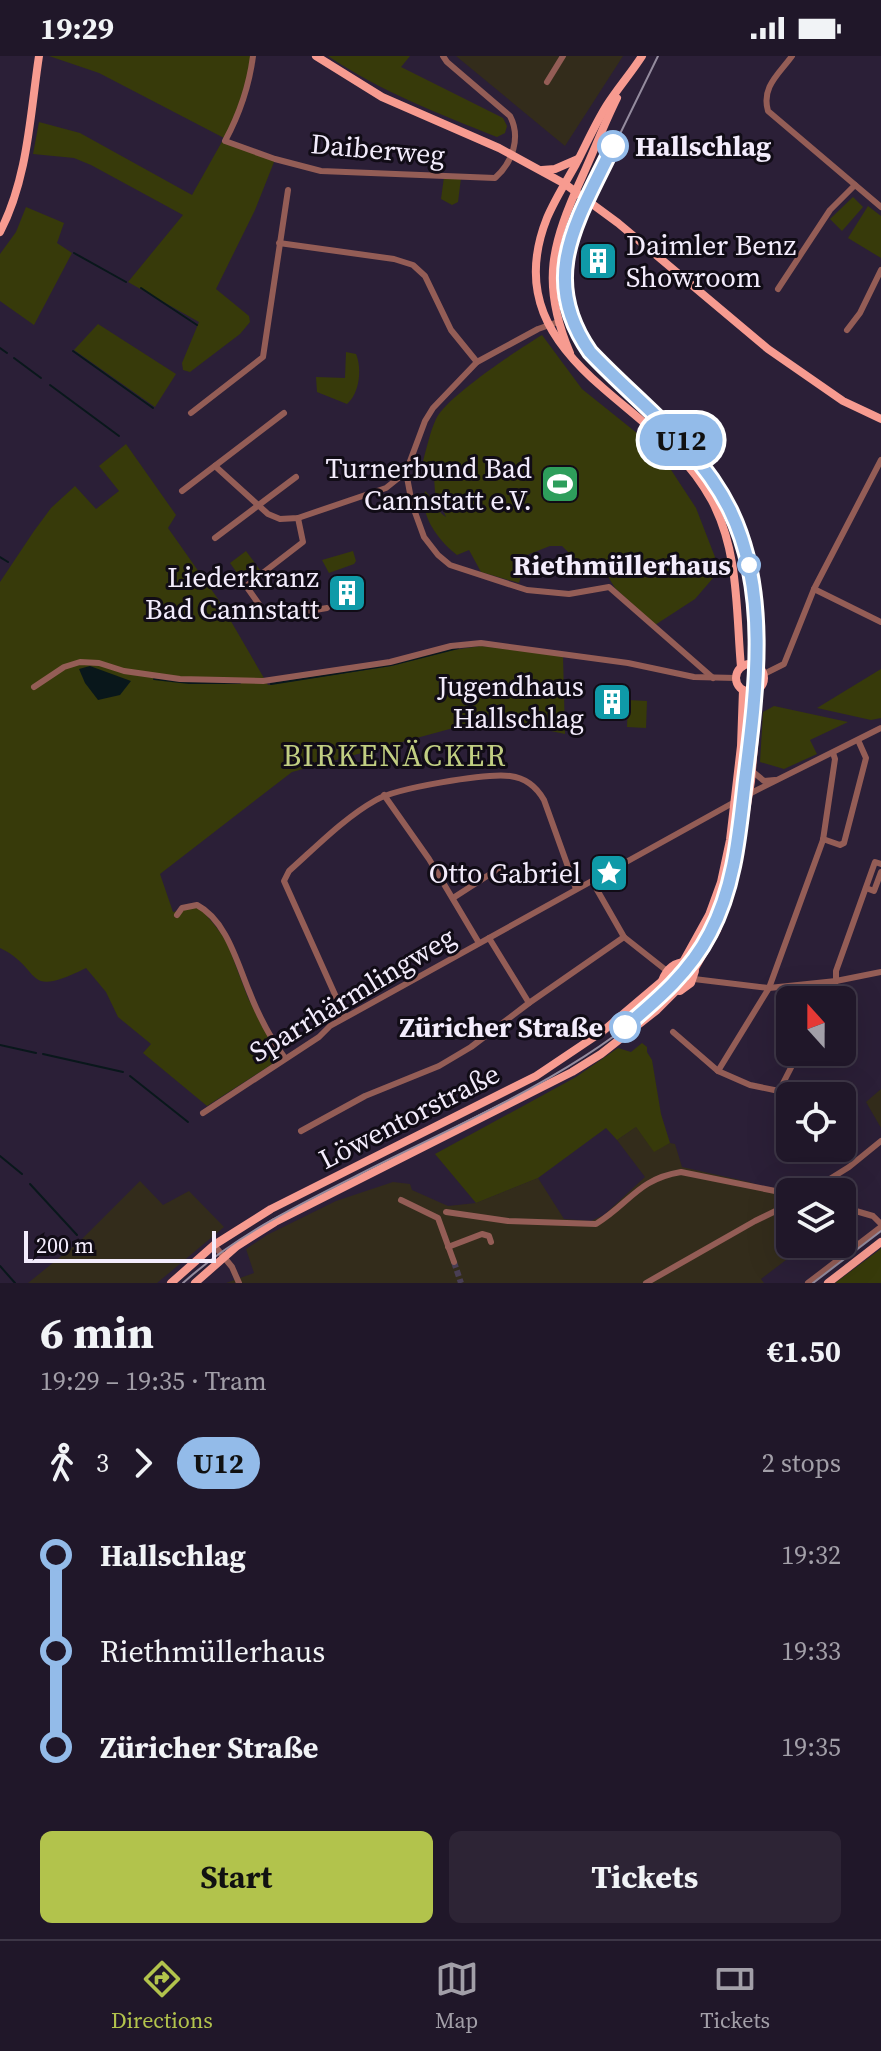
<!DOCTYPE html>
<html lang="en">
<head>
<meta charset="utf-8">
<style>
	:root { --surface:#201729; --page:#2d2435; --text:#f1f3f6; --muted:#a29fa8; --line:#3d3646; --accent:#b2c34c }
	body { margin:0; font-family:"Source Serif 4",serif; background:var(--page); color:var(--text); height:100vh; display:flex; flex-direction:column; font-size:30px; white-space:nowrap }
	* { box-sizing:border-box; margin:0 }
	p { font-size:26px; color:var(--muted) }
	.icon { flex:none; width:44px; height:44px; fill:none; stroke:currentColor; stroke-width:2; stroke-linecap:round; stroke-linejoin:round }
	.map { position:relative; height:1227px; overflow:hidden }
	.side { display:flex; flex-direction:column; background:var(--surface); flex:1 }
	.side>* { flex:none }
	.badge { padding:0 16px; border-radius:26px; font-size:28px; line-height:52px }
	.needle { width:52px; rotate:339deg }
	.buttons { position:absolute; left:776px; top:930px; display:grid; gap:16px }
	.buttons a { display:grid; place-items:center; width:80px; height:80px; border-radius:12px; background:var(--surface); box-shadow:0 8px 32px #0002,0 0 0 2px var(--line); font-size:40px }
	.scale { position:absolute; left:24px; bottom:20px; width:192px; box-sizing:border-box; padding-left:8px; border:4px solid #f3ecfc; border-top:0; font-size:22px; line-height:28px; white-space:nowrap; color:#f3ecfc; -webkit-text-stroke:6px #110c16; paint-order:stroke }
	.map>.badge { position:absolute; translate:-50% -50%; box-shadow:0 0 0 4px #fff }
	.legs { display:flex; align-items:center; gap:12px; height:88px; padding:0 40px; font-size:26px }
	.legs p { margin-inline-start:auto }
	.headline { display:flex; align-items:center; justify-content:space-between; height:136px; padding:0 40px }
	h1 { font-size:44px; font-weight:700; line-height:60px }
	.action { display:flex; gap:16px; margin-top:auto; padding:16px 40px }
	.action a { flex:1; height:92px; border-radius:12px; background:var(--accent); color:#111; font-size:32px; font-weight:700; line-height:92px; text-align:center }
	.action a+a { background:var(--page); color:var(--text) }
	ul { padding:0 40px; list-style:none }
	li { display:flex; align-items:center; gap:28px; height:96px; font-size:30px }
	li i { display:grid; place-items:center; width:12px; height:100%; margin:0 10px; background:currentColor }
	li i::after { content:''; width:20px; height:20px; margin:-10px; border:6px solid; border-radius:50%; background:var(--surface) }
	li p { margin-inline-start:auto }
	li:first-child i { background:linear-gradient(#0000 50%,currentColor 0) }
	li:last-child i { background:linear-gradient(currentColor 50%,#0000 0) }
	.status { display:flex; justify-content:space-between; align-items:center; height:56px; padding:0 40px; background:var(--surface); direction:ltr }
	.status svg { height:22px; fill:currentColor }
	.dock { display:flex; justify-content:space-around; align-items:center; height:112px; border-top:2px solid var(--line); background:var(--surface); font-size:22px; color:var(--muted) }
	.dock a { display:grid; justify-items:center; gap:4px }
	.dock .current { color:var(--accent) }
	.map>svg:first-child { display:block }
</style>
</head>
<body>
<div class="status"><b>19:29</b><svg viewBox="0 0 49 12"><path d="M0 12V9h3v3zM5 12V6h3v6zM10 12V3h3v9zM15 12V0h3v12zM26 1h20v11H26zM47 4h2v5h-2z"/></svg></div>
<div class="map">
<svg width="881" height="1227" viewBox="0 0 881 1227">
	<rect width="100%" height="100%" fill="#2b1f37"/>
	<!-- commercial -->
	<g fill="#332c1b">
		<path d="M456,0H623L565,90Z"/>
		<path d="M881,1033V1072L866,1046Z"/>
		<path d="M636,1071L654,1095L670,1087L675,1088L682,1111L749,1126L790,1141V1188H807L761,1223L764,1227H226L254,1217L246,1193L267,1179L336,1145L393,1126L410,1128L412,1134L448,1150L476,1147L538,1122L564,1163L591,1165L604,1159L645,1121L617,1084Z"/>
		<path d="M140,1125L163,1149L189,1135L224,1171L157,1227H28L80,1185Z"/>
	</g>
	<!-- green -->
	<g fill="#373a0a">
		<path d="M49,0H254L246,39L227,84L276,101L255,154L216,233L249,260L250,266L240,278L190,316L183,314L182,307L199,266L128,226L183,159L91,109L74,102L33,98L39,66L80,77L192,139L224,82L99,17Z"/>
		<path d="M328,0H410L401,11L503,62L507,70L505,77L497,81C439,58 380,35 328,0Z"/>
		<path d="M444,121L461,122L458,146L452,149L441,143Z"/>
		<path d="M853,141L863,151L842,175L830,163Z"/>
		<path d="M868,150L881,160V202L848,182Z"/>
		<path d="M26,151L64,167L57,187L72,197L34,269L0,245V198L16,176Z"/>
		<path d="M98,268L176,318L155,351L74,294Z"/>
		<path d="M542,279L582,333L658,394L696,452L720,514L695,543L655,569L615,532L599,506L589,517L562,490H550L527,499L519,527L481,516L469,494L457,499C438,484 419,459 425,435C434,443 437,456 446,461L435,436L434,421L423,405C427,391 430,376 436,363C447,340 519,293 542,279Z"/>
		<path d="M346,296L356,298C362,312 360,337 347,348L317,336L316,321L345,322Z"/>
		<path d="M126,388L176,459L168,472L218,543L268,629L391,610L453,594L481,590L563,600L565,678L490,662L292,716L160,818L173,856L194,851L201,853L213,867L226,884L248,942L280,1003L207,1050L143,997L151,988L118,961L106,936L86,912C22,944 44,913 0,892V526L34,475L51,452L75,430L96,453L119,435L99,410Z"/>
		<path d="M746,489L760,547L763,580H757Z"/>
		<path d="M246,495L260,514L242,524L230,507Z"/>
		<path d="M353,495L356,505L354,508L329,517L322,504Z"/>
		<path d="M881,613V662L871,664L817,652Z"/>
		<path d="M628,644L647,645L646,672L627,671Z"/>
		<path d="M774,650L848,666L810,684L817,698L784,713L760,706L763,656Z"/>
		<path d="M642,987L647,991V996L652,1004L661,1058L670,1087L654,1096L636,1071L617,1084L606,1072L538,1122L476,1147L435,1098L576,1021L618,992L631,996Z"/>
		<path d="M881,1192V1227H835L878,1195Z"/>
	</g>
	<!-- water -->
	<path fill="#09171b" d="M90,610L131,625L120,639L98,644L85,627L79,613Z"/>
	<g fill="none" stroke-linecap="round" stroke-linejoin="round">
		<!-- stream -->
		<g stroke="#09171b" stroke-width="2">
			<path d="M74,197L126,226"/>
			<path d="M141,232L197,269"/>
			<path d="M0,292L7,297"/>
			<path d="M73,295L153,352"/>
			<path d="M14,302L41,322"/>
			<path d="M50,329L119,380"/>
			<path d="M0,501L8,506"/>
			<path d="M154,623L189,627H240"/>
			<path d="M271,628L391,609L458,592"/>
			<path d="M0,989L36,997"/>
			<path d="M43,998L123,1016"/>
			<path d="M130,1020L188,1066"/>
			<path d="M0,1100L22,1118"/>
			<path d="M30,1128L77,1179"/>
			<path d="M0,1210L15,1227"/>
		</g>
		<!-- minor-tunnel -->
		<path stroke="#493e55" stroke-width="6" stroke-dasharray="6 3" stroke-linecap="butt" d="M454,1206L461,1227"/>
		<!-- minor -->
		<g stroke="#945d56" stroke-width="6">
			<path d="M253,0C249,31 240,57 225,85L275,103L321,115L495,122C513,106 521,81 510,60L447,6L443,0"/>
			<path d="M792,0C779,18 761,31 768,55L881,151"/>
			<path d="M547,26L563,0"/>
			<path d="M279,187L394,203L413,209L425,220L451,274L477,306"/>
			<path d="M778,233L830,154L855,129"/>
			<path d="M847,274L860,257L881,214"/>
			<path d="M191,357L263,301L288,134"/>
			<path d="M215,410L268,458L280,463L298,462L386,432L406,416L425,365L433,352L477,306L538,273L558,266"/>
			<path d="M406,416L412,448L424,481L438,499L450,509L527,534L569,538L609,531L713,622"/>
			<path d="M182,435L284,357"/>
			<path d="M298,462L303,486L246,530L266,558L273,561L327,552"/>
			<path d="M215,482L296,421"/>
			<path d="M814,533L881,566"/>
			<path d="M764,618L784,608L814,533L881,404"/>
			<path d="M34,631L64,611L80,606L99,607L124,615L180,623L263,625L390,606L451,590L481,587L628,607L694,621L736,622"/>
			<path d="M752,715L764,725L775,724"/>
			<path d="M384,739L429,803L479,887"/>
			<path d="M823,783L840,789L844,787L866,702L858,684"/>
			<path d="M592,825L624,881L667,915"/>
			<path d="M866,832L874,835L881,816"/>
			<path d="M453,842L498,813"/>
			<path d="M177,859L182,852L197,849C226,864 237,906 249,935C258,958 270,982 285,1002"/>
			<path d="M489,882L529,947"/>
			<path d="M694,923L769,932L836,925L881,916"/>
			<path d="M826,944L836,925V915L875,806L881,808"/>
			<path d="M345,961L284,825L289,815C316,791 344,762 376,744C396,732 486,717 510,720C526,722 536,730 544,744L576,833"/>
			<path d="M673,976L718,1015L750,1029L779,1035L799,996"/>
			<path d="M718,1015L769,932L823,784L835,703L833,697"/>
			<path d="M203,1057L319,981L330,970L749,738L881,672"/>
			<path d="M301,1075L365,1040L439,1010L471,991L529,947L624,881"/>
			<path d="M809,1136L849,1111L881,1085"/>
			<path d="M401,1144L438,1162L454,1206"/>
			<path d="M842,1151L873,1160L881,1168"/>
			<path d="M446,1156L508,1165L596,1168C630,1147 638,1123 681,1116L790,1138"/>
			<path d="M214,1189L232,1211L239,1227"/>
			<path d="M448,1191L482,1178L489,1180L491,1186"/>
			<path d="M646,1227L755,1165L790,1148"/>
			<path d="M808,1227L881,1171"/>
		</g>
		<!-- major -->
		<g stroke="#f79b90" stroke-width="8">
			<path d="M316,0L382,41L499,92L565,128L618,167L768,293L843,345L881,363"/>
			<path d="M642,0C631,17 618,32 607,49C595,68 586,89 576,108C566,126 555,143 547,162C518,235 548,285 603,332C643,367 686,396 712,445C739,496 736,555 741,611"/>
			<path d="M542,114L555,113L578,103"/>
			<path d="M0,176C28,122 30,59 39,0"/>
			<path d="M570,297C540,227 552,187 582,121C594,95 604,68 617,42"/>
			<circle cx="750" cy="622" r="14"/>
			<path d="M683,906L709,859L721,826L730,784L741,690L743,634"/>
			<path d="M688,906L695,915L691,927L680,935L667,934L662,925C666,913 675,905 688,906Z"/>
			<path d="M695,912L717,874L737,809L751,725L759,633"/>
			<path d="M171,1227L214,1189L271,1153L536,1020L603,975L662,925"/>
			<path d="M195,1227L237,1190L275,1166L572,1016L601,998L657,954L675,936"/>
			<path d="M828,1227L881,1186"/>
		</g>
		<!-- tram -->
		<g stroke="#948b9e" stroke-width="2">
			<path d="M183,1227C235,1180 296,1150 358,1119C466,1063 646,993 707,883C741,822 745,744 750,676C753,647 756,619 756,590C757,531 745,471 711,421C654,338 530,293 574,172L658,0"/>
			<path d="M813,1227L881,1175"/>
		</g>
	</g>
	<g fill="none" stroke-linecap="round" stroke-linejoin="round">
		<defs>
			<path id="line-1" d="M613,90C579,162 537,220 590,296C639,348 698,389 730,454C770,536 756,637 745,724C739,776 735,830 710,877C690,916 658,943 625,971"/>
		</defs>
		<!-- line-1 casing -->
		<use href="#line-1" stroke="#fff" stroke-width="18"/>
		<!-- line-1 -->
		<use href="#line-1" stroke="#93bbe9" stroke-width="12"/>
	</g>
	<!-- icons -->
	<defs>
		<symbol id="building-square" viewBox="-11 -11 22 22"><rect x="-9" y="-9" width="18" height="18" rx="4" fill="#0f9aa8" stroke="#110c16"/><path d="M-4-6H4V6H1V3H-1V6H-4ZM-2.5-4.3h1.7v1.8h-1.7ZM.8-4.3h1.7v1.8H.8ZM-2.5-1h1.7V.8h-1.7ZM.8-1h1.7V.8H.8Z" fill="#fff"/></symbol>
		<symbol id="stadium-square" viewBox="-11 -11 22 22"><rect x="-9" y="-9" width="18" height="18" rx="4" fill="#2e9e5b" stroke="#110c16"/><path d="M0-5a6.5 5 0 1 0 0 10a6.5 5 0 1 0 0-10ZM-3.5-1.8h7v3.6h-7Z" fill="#fff"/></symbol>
		<symbol id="sight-square" viewBox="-11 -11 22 22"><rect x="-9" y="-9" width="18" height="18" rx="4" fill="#0f9aa8" stroke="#110c16"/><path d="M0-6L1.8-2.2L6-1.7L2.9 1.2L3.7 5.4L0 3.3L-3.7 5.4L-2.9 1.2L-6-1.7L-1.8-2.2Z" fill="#fff"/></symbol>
	</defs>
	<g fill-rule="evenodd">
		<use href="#building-square" x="576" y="183" width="44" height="44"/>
		<use href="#stadium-square" x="538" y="406" width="44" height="44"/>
		<use href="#building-square" x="325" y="515" width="44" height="44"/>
		<use href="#building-square" x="590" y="624" width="44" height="44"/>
		<use href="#sight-square" x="587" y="795" width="44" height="44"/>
	</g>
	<!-- markers -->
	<g fill="#fff" stroke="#93bbe9" stroke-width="4">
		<circle cx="613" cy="90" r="14"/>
		<circle cx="749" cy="509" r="10"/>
		<circle cx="625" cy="971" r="14"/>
	</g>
	<g text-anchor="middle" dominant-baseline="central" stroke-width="6" stroke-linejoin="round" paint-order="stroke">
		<!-- stop labels -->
		<g font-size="28" font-weight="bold" fill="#f3ecfc" stroke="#110c16" text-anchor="end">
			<text x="635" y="90" text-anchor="start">Hallschlag</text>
			<text x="731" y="509">Riethmüllerhaus</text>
			<text x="603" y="971">Züricher Straße</text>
		</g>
		<!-- street labels -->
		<g font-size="28" fill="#f3ecfc" stroke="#110c16">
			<text transform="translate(378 93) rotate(5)">Daiberweg</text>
			<text transform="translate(352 938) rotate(-31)">Sparrhärmlingweg</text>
			<text transform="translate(409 1060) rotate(-27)">Löwentorstraße</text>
		</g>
		<!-- poi labels -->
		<g font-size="28" fill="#f3ecfc" stroke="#110c16" text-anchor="end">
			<text x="626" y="189" text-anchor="start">Daimler Benz<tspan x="626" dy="32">Showroom</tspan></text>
			<text x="532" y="412">Turnerbund Bad<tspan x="532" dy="32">Cannstatt e.V.</tspan></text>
			<text x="319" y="521">Liederkranz<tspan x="319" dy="32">Bad Cannstatt</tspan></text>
			<text x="584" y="630">Jugendhaus<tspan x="584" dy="32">Hallschlag</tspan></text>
			<text x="581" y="817">Otto Gabriel</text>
		</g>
		<!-- neighbourhood labels -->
		<g font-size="30" letter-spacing="2" fill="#c1ce82" stroke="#110c16">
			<text x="395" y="699">BIRKENÄCKER</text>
		</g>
	</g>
</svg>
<div class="buttons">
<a><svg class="needle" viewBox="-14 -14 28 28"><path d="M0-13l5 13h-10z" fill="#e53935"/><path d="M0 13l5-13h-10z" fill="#a29fa8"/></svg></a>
<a><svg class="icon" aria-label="locate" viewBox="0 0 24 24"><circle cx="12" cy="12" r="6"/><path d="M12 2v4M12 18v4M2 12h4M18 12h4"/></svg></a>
<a><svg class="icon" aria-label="layers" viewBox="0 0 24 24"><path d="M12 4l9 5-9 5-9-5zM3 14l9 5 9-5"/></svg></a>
</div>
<div class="scale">200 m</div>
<b class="badge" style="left:681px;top:384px;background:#93bbe9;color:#111">U12</b>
</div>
<section class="side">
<div class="headline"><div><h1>6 min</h1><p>19:29 – 19:35 · Tram</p></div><b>€1.50</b></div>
<div class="legs"><svg class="icon" aria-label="walk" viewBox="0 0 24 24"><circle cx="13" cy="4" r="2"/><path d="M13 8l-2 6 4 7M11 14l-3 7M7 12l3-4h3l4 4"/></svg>3<svg class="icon" aria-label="forward" viewBox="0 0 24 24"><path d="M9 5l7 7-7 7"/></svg><b class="badge" style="background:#93bbe9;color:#111">U12</b><p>2 stops</p></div>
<ul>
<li><i style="color:#93bbe9"></i><b>Hallschlag</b><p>19:32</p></li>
<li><i style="color:#93bbe9"></i><span>Riethmüllerhaus</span><p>19:33</p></li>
<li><i style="color:#93bbe9"></i><b>Züricher Straße</b><p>19:35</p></li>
</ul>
<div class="action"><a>Start</a><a>Tickets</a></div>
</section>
<nav class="dock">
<a class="current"><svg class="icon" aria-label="directions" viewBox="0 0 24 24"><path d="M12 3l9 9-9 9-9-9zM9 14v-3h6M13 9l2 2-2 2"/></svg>Directions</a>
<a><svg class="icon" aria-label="map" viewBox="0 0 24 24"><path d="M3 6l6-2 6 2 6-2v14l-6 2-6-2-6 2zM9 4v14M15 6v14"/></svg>Map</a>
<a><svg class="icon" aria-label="tickets" viewBox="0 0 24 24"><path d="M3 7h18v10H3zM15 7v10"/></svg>Tickets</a>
</nav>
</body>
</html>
